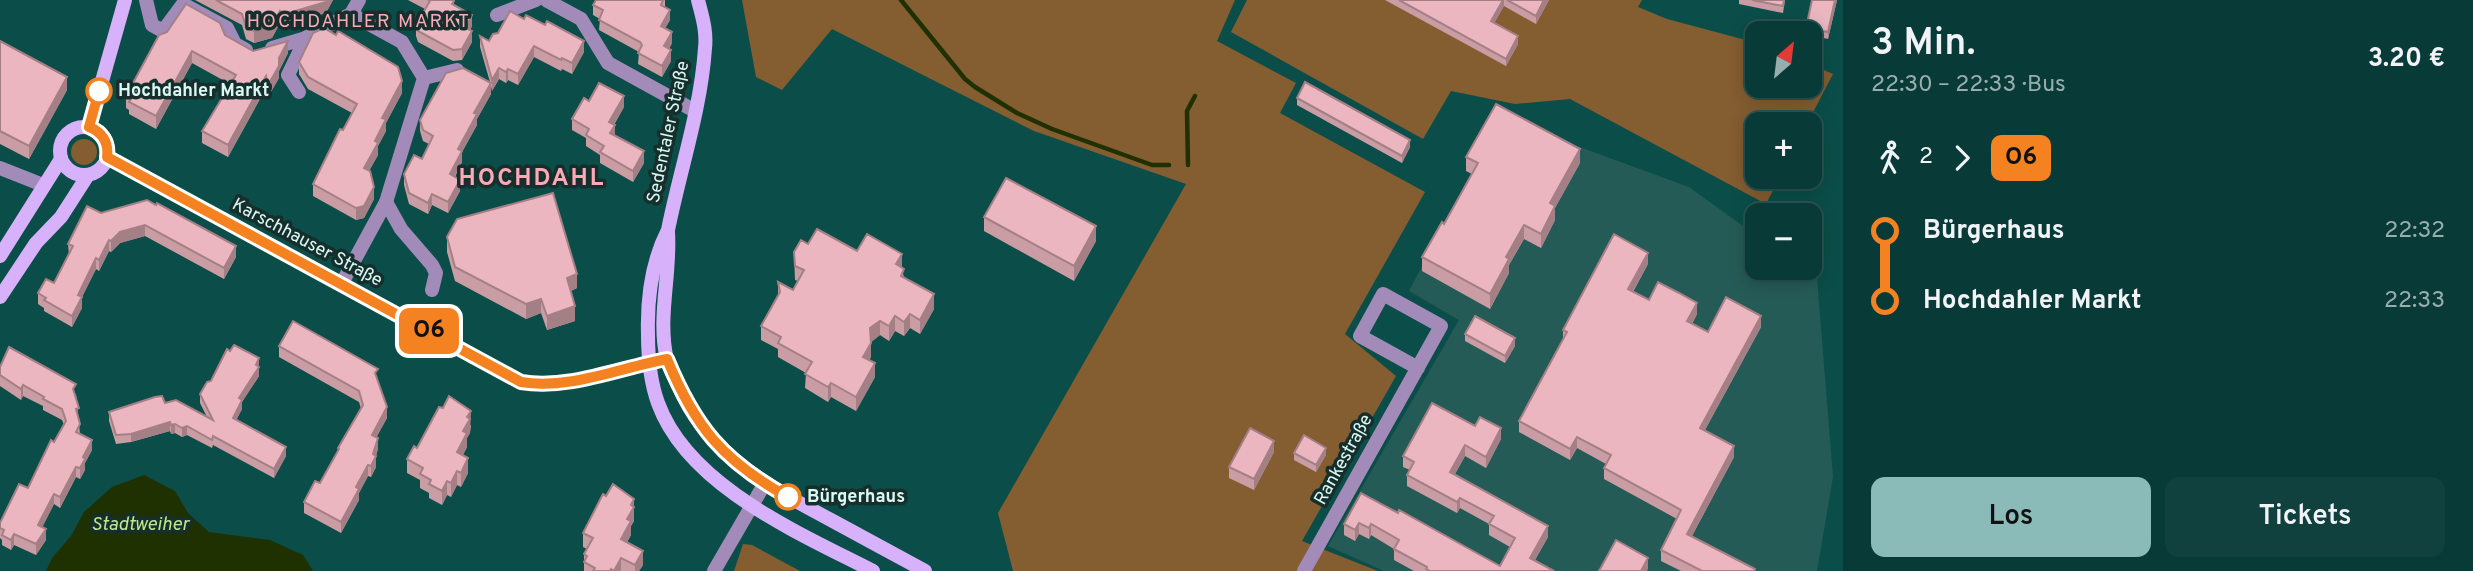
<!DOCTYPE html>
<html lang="de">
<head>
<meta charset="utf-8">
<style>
	:root { --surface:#083a37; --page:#11413f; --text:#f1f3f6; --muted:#98adad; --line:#295452; --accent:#8bbbb9 }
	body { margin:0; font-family:Overpass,sans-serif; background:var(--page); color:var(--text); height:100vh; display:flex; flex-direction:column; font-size:26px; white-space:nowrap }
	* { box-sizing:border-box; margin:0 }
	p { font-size:23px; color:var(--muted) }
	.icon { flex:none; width:38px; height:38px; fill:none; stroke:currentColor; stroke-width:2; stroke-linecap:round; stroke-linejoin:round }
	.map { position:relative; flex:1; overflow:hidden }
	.sheet { display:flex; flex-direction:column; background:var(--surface); width:630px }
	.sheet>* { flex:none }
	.badge { padding:0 14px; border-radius:10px; font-size:24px; line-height:46px }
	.needle { width:46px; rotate:28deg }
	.tools { position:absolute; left:1745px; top:21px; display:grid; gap:14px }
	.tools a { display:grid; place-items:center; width:77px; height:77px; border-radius:14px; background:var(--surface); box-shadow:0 4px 18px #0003,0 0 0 2px var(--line); font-size:35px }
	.map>.badge { position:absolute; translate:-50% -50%; box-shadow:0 0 0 4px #fff }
	.legs { display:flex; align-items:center; gap:10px; height:77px; padding:0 28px; font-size:23px }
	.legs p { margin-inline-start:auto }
	.headline { display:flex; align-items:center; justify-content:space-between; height:119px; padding:0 28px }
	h1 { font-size:38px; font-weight:600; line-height:52px }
	.action { display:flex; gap:14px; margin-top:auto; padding:14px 28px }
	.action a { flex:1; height:80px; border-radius:14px; background:var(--accent); color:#111; font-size:28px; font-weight:600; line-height:80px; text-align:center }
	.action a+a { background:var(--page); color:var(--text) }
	ul { padding:0 28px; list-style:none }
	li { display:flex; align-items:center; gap:24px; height:70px; font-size:26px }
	li i { display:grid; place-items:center; width:10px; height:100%; margin:0 9px; background:currentColor }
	li i::after { content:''; width:18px; height:18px; margin:-9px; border:5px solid; border-radius:50%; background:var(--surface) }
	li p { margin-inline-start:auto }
	li:first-child i { background:linear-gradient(#0000 50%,currentColor 0) }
	li:last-child i { background:linear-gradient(currentColor 50%,#0000 0) }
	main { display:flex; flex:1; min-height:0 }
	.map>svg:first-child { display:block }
</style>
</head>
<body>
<main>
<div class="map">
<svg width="1843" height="571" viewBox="0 0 1843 571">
	<rect width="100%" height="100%" fill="#0b4e49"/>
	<!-- built -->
	<path fill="#255b56" d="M1500,118L1689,187L1757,236V268H1802L1817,278L1833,477L1817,571H1384L1328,546L1459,320L1409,291Z"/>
	<!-- green -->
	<g fill="#845d31">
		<path d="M742,0H1235L1217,41L1296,83L1280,113L1425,192L1345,334L1396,376L1302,541L1378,571H1013L998,513L1186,184L1034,131L832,29L782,90L756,77Z"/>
		<path d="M1247,0H1642L1638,7L1667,19L1757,43V86H1810V64L1833,74L1807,124H1757V177H1780L1766,204L1570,99L1515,104L1451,91L1423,139L1231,32Z"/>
		<circle cx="84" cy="152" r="13"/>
		<path d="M743,544L752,545L800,571H734Z"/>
	</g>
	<!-- water -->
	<path fill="#1f3100" d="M144,475L175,491L188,513L209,532L270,540L303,555L313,571H46L52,558L71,536L84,512L112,487Z"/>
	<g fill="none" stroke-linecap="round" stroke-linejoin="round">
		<!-- stream -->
		<g stroke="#1f3100" stroke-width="4.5">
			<path d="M901,0L965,79L975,87L1017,113L1052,129L1152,165H1169"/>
			<path d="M1188,165L1187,111L1195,96"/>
		</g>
		<!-- street -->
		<g stroke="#a28bb8" stroke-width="14">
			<path d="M146,0L152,25L163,31L183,4L227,28L235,44L246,50"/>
			<path d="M546,0L581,19L608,63L695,111"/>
			<path d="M497,15L536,0"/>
			<path d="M308,36L351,14L359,0"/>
			<path d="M272,48L306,38L288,75L299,92"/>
			<path d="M424,78L457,70"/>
			<path d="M108,157L521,382C563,389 607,373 648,363"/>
			<path d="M0,168L43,185"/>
			<path d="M386,202L401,229L432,265L436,273L432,290"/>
			<path d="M342,283L386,202L424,78L402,42L351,14"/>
			<path d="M714,571L765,483"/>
			<path d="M1304,571L1441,326L1383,294L1360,336L1418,368"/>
		</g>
		<!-- secondary -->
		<g stroke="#d7b2fa" stroke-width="14">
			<path d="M698,0C702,16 707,31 705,48C701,109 680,170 668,230C652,261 647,300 648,334C648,357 650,381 658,403C688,486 799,533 873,571"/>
			<circle cx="84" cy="151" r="24"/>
			<path d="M89,127L125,0"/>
			<path d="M668,232C671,274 657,318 667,360C669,368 674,377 678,385C706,453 769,487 831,520C862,537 894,554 925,571"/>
			<path d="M0,256L61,159"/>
			<path d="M0,297L36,243L61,217L88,175"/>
		</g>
	</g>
	<!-- wall -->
	<g fill="#ca9da4">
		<path d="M195,0H333L326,13L285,25L280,23L272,38L254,43L246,39L242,25Z"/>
		<path d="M408,0H453L454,5L472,26L470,30L472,42L462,60L453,61L418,42L416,36V25L425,9Z"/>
		<path d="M665,0V7L670,20L665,28L672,43L669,49L671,61L662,77L638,64L639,52L599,30L600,19L593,15V5Z"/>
		<path d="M1385,0H1549L1536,24L1504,6L1494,23L1518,44L1506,66Z"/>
		<path d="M1739,0H1785L1783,13L1739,4Z"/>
		<path d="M1812,0H1837L1828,39L1810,35V33H1806Z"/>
		<path d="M167,32L225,35L253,51L288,53L279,71V78L268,97L266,88L228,157L202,143V131L230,84L192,63L156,129L129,114V110L126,108V96Z"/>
		<path d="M480,36L489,41L584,52L572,74L562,69L561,71L534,57L518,85L508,80L506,83L499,79L492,91L491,86V94L477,119V125L462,152V162L455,177L460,191L448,213L432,205L428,214L409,204L404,185V174L422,159L429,144L423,141L420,131V120L490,82L480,47Z"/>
		<path d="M0,41L67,90L29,159L0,144Z"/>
		<path d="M299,62L402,93L386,123V131L378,146V155L369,171L374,199L364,218L356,220L313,196V184L352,113L308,89L299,74Z"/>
		<path d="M1297,98L1410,147L1402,163L1297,105Z"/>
		<path d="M589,101L624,107L614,125L615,135L644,163L633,182L600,163V155L586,146V138L572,130V119Z"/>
		<path d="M1466,157L1580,163L1555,208V220L1541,248L1524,239L1509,265V273L1490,309L1422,271V257L1444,224L1472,174L1466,171Z"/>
		<path d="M147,200L236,257L224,279L145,236L120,243L111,252L109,251L99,271L96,269L82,297V308L72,327L44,311V308L38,304V293L54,283L69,255L68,244L101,213Z"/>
		<path d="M984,217L1096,241L1074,281L984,231Z"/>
		<path d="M447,237L577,288L571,291L575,321L547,330L541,313L526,319L455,281L447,252Z"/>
		<path d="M808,244L857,251L902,268L904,278L934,309L920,334L910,328L904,336L895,331L889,341L880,335L871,342V357L869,360L875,377L856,411L831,397L828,402L805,388L806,373L778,357V349L761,340V326L778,296V282L793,290L798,281L795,280L794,252Z"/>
		<path d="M1648,264L1633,292L1649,300L1697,314L1692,324L1708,332L1761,327L1705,430L1734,457L1692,536L1755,571H1681L1661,561V550L1677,519L1604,479V468L1606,464L1577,448L1570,460L1519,432V421L1563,340V330Z"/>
		<path d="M1465,334L1515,346L1505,363L1465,341Z"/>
		<path d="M279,346L378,380L387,418L376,437L378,449L376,456V467L371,477L368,476L359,493V500L341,533L304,513V502L320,483L338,452V448L361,409L359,402L279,357Z"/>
		<path d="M230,351L259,358V376L242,402V409L236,420L286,456L274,478L213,445L212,448L187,435L182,437L175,433L171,434L170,431L131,442L116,444L109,421V412L165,403L207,417L200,403V394L211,381Z"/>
		<path d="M0,367L76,394L80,434L92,450L85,463V470L80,479L76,477L60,508L54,504L42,527L46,540L36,555L14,545L11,550L2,545V540L0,538V523L28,488L64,425L62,420L43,410V406L23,396L21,400L0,386Z"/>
		<path d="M471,425L470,433L467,438V447L463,455L468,473L461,487L457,485L451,497L447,495L442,505L429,498V493L420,488V480L407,473V459L417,448Z"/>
		<path d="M1475,426L1501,439L1486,468L1465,456L1455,474L1548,537L1535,560L1554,571H1414L1394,560V549L1371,535L1369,539L1359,534L1355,541L1344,535V524L1398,513L1500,566L1510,547L1489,535V524L1460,508L1457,513L1407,486V475L1410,470L1403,467V456Z"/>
		<path d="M1274,452L1254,490L1229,478V467Z"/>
		<path d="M1294,453L1326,455L1316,472L1294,460Z"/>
		<path d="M634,513V521L631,526V535L627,542L643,565L639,571H584V554L587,549L583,547V533Z"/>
	</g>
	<!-- shaded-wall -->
	<g fill="#a47f86">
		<path d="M327,0H333L326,13L285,25V14Z"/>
		<path d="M1503,0H1504V6L1491,29V21Z"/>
		<path d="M1544,0H1549L1536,24V16Z"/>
		<path d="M1835,0H1837L1828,39V32Z"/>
		<path d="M670,10V20L661,36V26Z"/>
		<path d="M280,11V23L272,38L254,43V31Z"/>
		<path d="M472,15V26L466,39V28Z"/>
		<path d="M472,31V42L462,60V49Z"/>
		<path d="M672,32V43L664,57V46Z"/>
		<path d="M1518,36V44L1506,66V59Z"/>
		<path d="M288,41V53L279,71V78L268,97V85Z"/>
		<path d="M584,41V52L572,74V63Z"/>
		<path d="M534,46V57L518,85V74Z"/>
		<path d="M671,50V61L662,77V66Z"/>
		<path d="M192,51V63L156,129V116Z"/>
		<path d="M499,68V79L492,91V80Z"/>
		<path d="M508,69V80L506,83V72Z"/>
		<path d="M266,76V88L228,157V145Z"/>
		<path d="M67,77V90L29,159V146Z"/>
		<path d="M402,81V93L386,123V131L378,146V155L364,180V168L382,118Z"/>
		<path d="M491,83V94L477,119V125L462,152V162L450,185V174L458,149L474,113Z"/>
		<path d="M624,96V107L609,133V122Z"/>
		<path d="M615,125V136L610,133Z"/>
		<path d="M1410,140V147L1402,163V156Z"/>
		<path d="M1580,149V163L1555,208V220L1541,248V234L1550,203Z"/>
		<path d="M644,151V163L633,182V171Z"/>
		<path d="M460,180V191L448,213V202Z"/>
		<path d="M374,187V199L364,218L356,220V208Z"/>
		<path d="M432,194V205L428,214V203Z"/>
		<path d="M145,225V236L120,243L111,252V241L120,232Z"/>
		<path d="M1524,225V239L1509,265V273L1490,309V294L1506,257Z"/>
		<path d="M1096,226V241L1074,281V266Z"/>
		<path d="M109,240V251L99,271V260Z"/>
		<path d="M236,246V257L224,279V268Z"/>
		<path d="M1648,253V264L1628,300V289Z"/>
		<path d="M902,254V268L896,264Z"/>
		<path d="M96,258V269L81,299L82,297V308L72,327V316L78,295Z"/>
		<path d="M577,274V288L567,292V278Z"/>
		<path d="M934,294V309L920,334V320Z"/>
		<path d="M541,299V313L526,319V304Z"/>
		<path d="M1697,303V314L1687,332V321Z"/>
		<path d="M575,306V321L547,330V316Z"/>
		<path d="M910,314V328L904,336V322Z"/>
		<path d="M895,316V331L889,341V326Z"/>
		<path d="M1761,316V327L1700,439V428Z"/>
		<path d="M880,321V335L870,343V328Z"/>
		<path d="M1515,338V346L1505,363V356Z"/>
		<path d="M871,343V357L863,371V357Z"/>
		<path d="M259,358V376L242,402V409L233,427V418L239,398Z"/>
		<path d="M875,363V377L856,411V397Z"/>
		<path d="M831,383V397L828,402V387Z"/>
		<path d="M23,385V396L21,400V389Z"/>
		<path d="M387,407V418L372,446V435Z"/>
		<path d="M471,411L470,433L467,438V447L457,466V452L467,417Z"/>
		<path d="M170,422V431L131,442V434Z"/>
		<path d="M175,424V433L171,434V425Z"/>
		<path d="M187,426V435L182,437V428Z"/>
		<path d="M1501,428V439L1486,468V457Z"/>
		<path d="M1577,437V448L1570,460V449Z"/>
		<path d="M378,438V449L375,459L376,456V467L371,477V466L373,454Z"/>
		<path d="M92,440V450L85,463V470L80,479V468L83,457Z"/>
		<path d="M1274,441V452L1254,490V479Z"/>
		<path d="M1465,445V456L1450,483V472Z"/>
		<path d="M1734,446V457L1687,545V534Z"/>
		<path d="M286,447V456L274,478V469Z"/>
		<path d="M1326,448V455L1316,472V465Z"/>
		<path d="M468,458V473L461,487V473Z"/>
		<path d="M368,465V476L359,493V500L341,533V522L356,487Z"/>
		<path d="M76,467V477L60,508V497Z"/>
		<path d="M457,471V485L451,497V483Z"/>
		<path d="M447,481V495L442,505V491Z"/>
		<path d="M54,494V504L38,536V525Z"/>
		<path d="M1460,498V508L1457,513V502Z"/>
		<path d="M634,499V521L631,526V535L621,554V539L631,505Z"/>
		<path d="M1359,523V534L1355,541V530Z"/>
		<path d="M1371,524V535L1369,539V528Z"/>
		<path d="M1548,526V537L1530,569V558Z"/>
		<path d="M46,529V540L36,555V544Z"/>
		<path d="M14,534V545L11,550V540Z"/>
		<path d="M643,551V565L639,571H635V565Z"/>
		<path d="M621,558V571H614Z"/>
		<path d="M1648,558V569L1647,571H1641Z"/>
	</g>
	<!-- building -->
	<g fill="#ebb6bf" stroke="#a47f86" stroke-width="2">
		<path d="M216,0H327L326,2L285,14L280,11L272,26L254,31L246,27L242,14Z"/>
		<path d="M428,0H453L454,1L452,4L472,15L466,28L472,31L462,49L453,50L418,31L416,25L430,1Z"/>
		<path d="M596,0H663L661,5L670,10L661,26L672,32L664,46L671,50L662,66L638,53L642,45L640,42L599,20L603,10L593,5Z"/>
		<path d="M1399,0H1503L1491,21L1518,36L1506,59Z"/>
		<path d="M1507,0H1544L1536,16Z"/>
		<path d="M1752,0H1784L1783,6Z"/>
		<path d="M1812,0H1835L1828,32L1806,28Z"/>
		<path d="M186,4L220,23L225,35L253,51L288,41L279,58V66L268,85L266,76L228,145L202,131L236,75L192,51L156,116L129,102L131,99L126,96L159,35L167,32Z"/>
		<path d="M510,11L524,19L526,15L545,25L547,21L584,41L572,63L562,58L561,60L534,46L518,74L508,69L506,72L499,68L492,80L480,36L489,41L493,34L498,33Z"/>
		<path d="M324,28L336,35L338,31L398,67L402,81L382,118L386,119L375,141L378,143L364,168L370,171L374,187L364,206L356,208L313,184L340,129L343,130L357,104L308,77L299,62L313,33Z"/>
		<path d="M0,41L67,77L29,146L0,131Z"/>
		<path d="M463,68L491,83L474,113L477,114L458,149L462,151L450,174L460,180L448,202L432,194L428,203L409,193L404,174L414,155L422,159L433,136L423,130L420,120L446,73Z"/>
		<path d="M1305,82L1410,140L1402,156L1297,98Z"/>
		<path d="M599,83L624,96L609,122L615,125L610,133L644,151L633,171L600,152L604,146L586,135L589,129L572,119L584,98L589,101Z"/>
		<path d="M1496,104L1580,149L1550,203L1555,206L1541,234L1524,225L1506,257L1509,259L1490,294L1422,257L1442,222L1444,224L1478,163L1466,157Z"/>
		<path d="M1006,178L1096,226L1074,266L984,217Z"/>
		<path d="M553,193L577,274L567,278L575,306L547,316L541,299L526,304L455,267L447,237L457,219Z"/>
		<path d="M147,200L156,205L157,203L236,246L224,268L145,225L120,232L111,241L109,240L99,260L96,258L78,295L82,297L72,316L44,300L46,298L38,293L46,279L54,283L73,246L68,244L87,206L101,213Z"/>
		<path d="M817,229L857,251L867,234L902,254L896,264L904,269L901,276L934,294L920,320L910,314L904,322L895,316L889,326L880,321L870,328L871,343L863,357L875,363L856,397L831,383L828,387L805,374L812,362L778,343L781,337L761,326L780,292L778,282L793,290L804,270L795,266L794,252L801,240L808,244Z"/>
		<path d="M1614,234L1648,253L1628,289L1649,300L1658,282L1679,293L1697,303L1687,321L1708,332L1726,297L1761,316L1700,428L1734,446L1687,534L1755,569L1754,571H1702L1661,550L1681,510L1604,468L1611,455L1577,437L1570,449L1519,421L1567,332L1563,330Z"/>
		<path d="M1475,316L1515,338L1505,356L1465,334Z"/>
		<path d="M293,321L378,369L375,373L387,407L372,435L378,438L373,454L376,456L371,466L368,465L356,487L359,489L341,522L304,502L315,481L320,483L339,449L338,448L363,405L359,391L279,346Z"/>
		<path d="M234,345L259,358L256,365L259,367L239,398L242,400L233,418L286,447L274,469L213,436L212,440L187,426L182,428L175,424L171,425L170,422L131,434L116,435L109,412L155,397L162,396L165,403L176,400L213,420L200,394L207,382L211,381L227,349L230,351Z"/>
		<path d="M9,347L76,384L73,389L79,408L76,409L80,424L76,432L92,440L83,457L85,459L80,468L76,467L60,497L54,494L38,525L46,529L36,544L14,534L11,540L2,535L4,530L0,528V523L19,484L28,488L51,440L54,442L66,421L62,409L43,399L44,397L23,385L21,389L0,375V367Z"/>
		<path d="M449,396L471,411L467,417L470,419L463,431L467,433L457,452L468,458L461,473L457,471L451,483L447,481L442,491L429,484L431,480L420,474L423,468L407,459L414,446L417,448L439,407L443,408Z"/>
		<path d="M1432,403L1475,426L1480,417L1501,428L1486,457L1465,445L1450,472L1548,526L1530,558L1554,571H1430L1426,569L1427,567L1394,549L1399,540L1371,524L1369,528L1359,523L1355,530L1344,524L1361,493L1398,513L1399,510L1500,566L1515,538L1489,524L1494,516L1460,498L1457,502L1407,475L1414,462L1403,456Z"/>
		<path d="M1250,428L1274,441L1254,479L1229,467Z"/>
		<path d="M1304,435L1326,448L1316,465L1294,453Z"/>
		<path d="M613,484L634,499L631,505L634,507L627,519L631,521L621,539L643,551L635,565L621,558L614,571L611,569L610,571H593L595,568L584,562L587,556L584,554L593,538L583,533L603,494L606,496Z"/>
		<path d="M1616,540L1648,558L1641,571H1599Z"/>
	</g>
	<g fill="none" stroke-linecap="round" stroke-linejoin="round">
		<defs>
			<path id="line-1" d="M99,91L89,127C102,132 109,142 107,157L521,382C569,390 619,368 667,359C695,427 723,461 788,497"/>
		</defs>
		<!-- line-1 casing -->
		<use href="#line-1" stroke="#fff" stroke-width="16"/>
		<!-- line-1 -->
		<use href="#line-1" stroke="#f58220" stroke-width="10"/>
	</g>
	<!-- markers -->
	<g fill="#fff" stroke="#f58220" stroke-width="3.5">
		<circle cx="99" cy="91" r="12"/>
		<circle cx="788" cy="497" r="12"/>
	</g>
	<g text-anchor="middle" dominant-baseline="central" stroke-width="7" stroke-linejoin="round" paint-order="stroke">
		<!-- stop labels -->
		<g font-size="18" font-weight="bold" fill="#daf8f4" stroke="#162f2c" text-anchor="start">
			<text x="118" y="91">Hochdahler Markt</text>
			<text x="807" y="497">Bürgerhaus</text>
		</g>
		<!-- street labels -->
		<g font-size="18" fill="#daf8f4" stroke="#162f2c">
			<text transform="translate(669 132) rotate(-78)">Sedentaler Straße</text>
			<text transform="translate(307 243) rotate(28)">Karschhauser Straße</text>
			<text transform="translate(1344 460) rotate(-61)">Rankestraße</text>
		</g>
		<!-- neighbourhood labels -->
		<g font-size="19" letter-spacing="2" fill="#fba8b7" stroke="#162f2c">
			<text x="359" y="22">HOCHDAHLER MARKT</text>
		</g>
		<!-- water labels -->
		<g font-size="19" font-style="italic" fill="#c0e88a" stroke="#162f2c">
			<text x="140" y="525">Stadtweiher</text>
		</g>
		<!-- district labels -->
		<g font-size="24" font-weight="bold" letter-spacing="2" fill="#fba8b7" stroke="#162f2c">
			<text x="532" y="179">HOCHDAHL</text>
		</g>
	</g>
</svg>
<div class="tools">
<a><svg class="needle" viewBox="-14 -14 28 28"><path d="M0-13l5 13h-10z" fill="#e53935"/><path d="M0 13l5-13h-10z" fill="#98adad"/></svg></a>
<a>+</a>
<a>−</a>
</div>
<b class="badge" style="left:429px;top:331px;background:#f58220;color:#111">O6</b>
</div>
<section class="sheet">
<div class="headline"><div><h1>3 Min.</h1><p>22:30 – 22:33 · Bus</p></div><b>3.20 €</b></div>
<div class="legs"><svg class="icon" aria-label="walk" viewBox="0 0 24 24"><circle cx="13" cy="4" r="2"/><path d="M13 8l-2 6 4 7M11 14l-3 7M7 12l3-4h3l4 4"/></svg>2<svg class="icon" aria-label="forward" viewBox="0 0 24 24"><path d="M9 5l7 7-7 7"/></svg><b class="badge" style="background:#f58220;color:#111">O6</b></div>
<ul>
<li><i style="color:#f58220"></i><b>Bürgerhaus</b><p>22:32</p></li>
<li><i style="color:#f58220"></i><b>Hochdahler Markt</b><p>22:33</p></li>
</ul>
<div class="action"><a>Los</a><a>Tickets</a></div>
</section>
</main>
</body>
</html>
